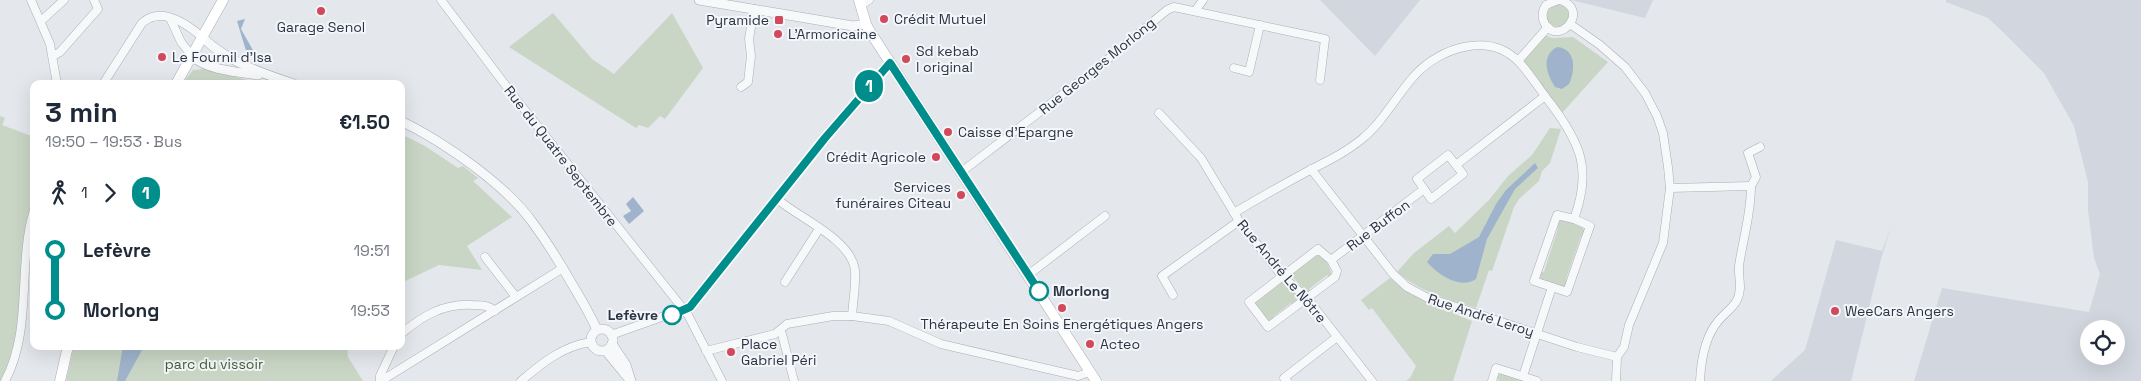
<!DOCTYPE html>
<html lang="en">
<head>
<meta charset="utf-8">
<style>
	:root { --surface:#fff; --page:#f2f2f3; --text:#1f2937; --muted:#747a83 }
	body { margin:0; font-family:"Space Grotesk",sans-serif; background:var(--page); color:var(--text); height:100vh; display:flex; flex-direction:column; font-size:19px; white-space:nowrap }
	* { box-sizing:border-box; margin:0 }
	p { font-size:16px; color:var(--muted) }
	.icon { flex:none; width:28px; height:28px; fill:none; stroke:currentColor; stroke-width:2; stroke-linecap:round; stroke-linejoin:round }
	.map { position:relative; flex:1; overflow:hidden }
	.side { position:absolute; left:30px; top:80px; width:375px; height:270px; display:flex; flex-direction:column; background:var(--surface); border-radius:10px; box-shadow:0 5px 20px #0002 }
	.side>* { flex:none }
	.badge { padding:0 10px; border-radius:16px; font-size:18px; line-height:32px }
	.buttons { position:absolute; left:2080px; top:320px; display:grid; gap:10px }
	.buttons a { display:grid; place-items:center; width:45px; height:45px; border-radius:50%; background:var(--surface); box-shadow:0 5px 20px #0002; font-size:25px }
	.map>.badge { position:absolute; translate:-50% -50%; box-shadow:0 0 0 2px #fff }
	.legs { display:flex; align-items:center; gap:8px; height:55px; padding:0 15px; font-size:16px }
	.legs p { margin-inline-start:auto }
	.headline { display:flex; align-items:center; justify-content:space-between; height:85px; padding:0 15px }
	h1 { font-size:28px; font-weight:800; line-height:38px }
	ul { padding:0 15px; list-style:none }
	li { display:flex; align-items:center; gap:18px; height:60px; font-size:19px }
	li i { display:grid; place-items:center; width:8px; height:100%; margin:0 6px; background:currentColor }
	li i::after { content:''; width:12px; height:12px; margin:-6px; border:4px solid; border-radius:50%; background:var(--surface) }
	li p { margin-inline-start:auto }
	li:first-child i { background:linear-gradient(#0000 50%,currentColor 0) }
	li:last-child i { background:linear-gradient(currentColor 50%,#0000 0) }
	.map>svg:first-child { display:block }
</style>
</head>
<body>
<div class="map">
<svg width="2141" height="381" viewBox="0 0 2141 381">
	<rect width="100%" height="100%" fill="#e4e7ec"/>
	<!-- built -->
	<g fill="#d2d6de" fill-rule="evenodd">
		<path d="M1320,0H1420L1375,56Z"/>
		<path d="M1571,0H1653L1645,18Z"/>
		<path d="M1946,0H2141V381H1914L1942,288L2089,312L2100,274L2094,258L2088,210V182L2074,126L2044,73L2004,33L1988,18L1946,2ZM2089,329H2116V356H2089Z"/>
		<path d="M1891,227L1881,259L1851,381H1771L1805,350L1836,240L1882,251Z"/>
	</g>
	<!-- green -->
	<g fill="#c9d6c5">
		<circle cx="1558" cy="16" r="11"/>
		<path d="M553,13L592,59L614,74L672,13L703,68L665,119L660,116L648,128L639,125L636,128L509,47Z"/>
		<path d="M1545,35L1552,38L1573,37L1608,62L1562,113L1523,63L1524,57Z"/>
		<path d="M205,69L263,84H182L193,70Z"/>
		<path d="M0,116L5,118L2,125L34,137V200L26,235L15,355L2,381H0Z"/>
		<path d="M1550,128L1561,129L1550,163L1542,171L1539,181L1519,199L1514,207L1492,271L1489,270L1476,308C1448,299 1420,292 1397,272L1414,253L1449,226L1455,233L1489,200L1508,176L1532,155Z"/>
		<path d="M401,134L425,146L458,168L463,166L478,178L473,181L512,217L467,246L482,270L439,265L401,283Z"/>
		<path d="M1563,219L1581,225L1585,231L1584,236H1581L1566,279L1569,281L1563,288L1541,279L1540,271L1544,272L1558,228L1555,227L1557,223Z"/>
		<path d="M1317,254C1324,257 1331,267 1331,275L1329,277L1327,275L1309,289L1311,291L1307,292L1290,274L1293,269L1295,272L1314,258L1312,255Z"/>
		<path d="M1390,278L1412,295L1457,312V315L1472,321L1453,381H1406L1410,378L1416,366L1372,308L1369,310L1361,300Z"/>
		<path d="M1282,281L1298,297L1294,306L1291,303L1273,317L1275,320L1266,322L1254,306L1256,297L1259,300L1277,286L1275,283Z"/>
		<path d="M74,346H347L348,357L363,381H66Z"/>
		<path d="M1502,372L1528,381H1498L1499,379L1496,378Z"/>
	</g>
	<!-- water -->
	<g fill="#9fb4cc">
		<path d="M245,19L241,29L254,52L247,54L237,21Z"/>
		<path d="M1557,47C1577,49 1575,71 1569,84L1562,89L1555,87C1546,73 1541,56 1557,47Z"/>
		<path d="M1535,163L1538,168L1515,189L1487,239L1476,279C1460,290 1437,274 1427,262L1433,254H1450L1479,237L1496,204L1506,190Z"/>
		<path d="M633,197L644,211L629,224L623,216L631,211L626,204Z"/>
		<path d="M123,346H150L147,349L142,350L125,381H117Z"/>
	</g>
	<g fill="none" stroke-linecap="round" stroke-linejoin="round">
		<defs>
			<g id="minor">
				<path d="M31,0L50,44L57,84"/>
				<path d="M441,0L516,99L688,315L722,381"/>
				<path d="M1558,0L1546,5C1542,11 1541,17 1545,24C1559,47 1591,10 1560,0"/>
				<path d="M861,5L869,0"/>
				<path d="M1195,11L1203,0"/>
				<path d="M170,18L181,42L192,56"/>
				<path d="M41,21L64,0"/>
				<path d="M1570,24L1600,45L1625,67L1645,93L1657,116L1663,133L1668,167L1670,188L1663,243L1629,325L1624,347L1617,357L1616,381"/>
				<path d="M53,56L60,52L98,9L94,0"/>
				<path d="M1518,61L1548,27"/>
				<path d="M1234,68L1249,72L1260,25"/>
				<path d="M103,84L142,23C161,6 186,23 202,37"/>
				<path d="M741,87L748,82L751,56L749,39L754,9"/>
				<path d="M1159,113L1201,158L1239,221L1282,276L1307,298L1372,381"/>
				<path d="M1448,155L1463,174L1431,199L1417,179Z"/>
				<path d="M1456,165L1545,96"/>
				<path d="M1311,169L1393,274L1407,287L1426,297L1577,347L1617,357"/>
				<path d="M960,173L1101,65L1167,10L1174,7L1325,39L1320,80"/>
				<path d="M1751,186L1756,177L1748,153L1760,147"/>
				<path d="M1670,188L1751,186C1751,215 1743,238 1739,266C1738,277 1743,289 1737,300C1733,308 1725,313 1719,320C1705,336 1701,360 1700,381"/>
				<path d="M777,199C799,218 851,239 855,270C856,285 853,301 852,316"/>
				<path d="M1234,213C1259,198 1284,184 1310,170C1328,161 1346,152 1362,139C1383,122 1396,96 1415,75C1440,48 1489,31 1519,62C1530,74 1540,90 1551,104C1581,144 1592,170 1574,219"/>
				<path d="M1557,215L1574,219L1590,226L1567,292L1534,281Z"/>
				<path d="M1318,249L1331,260L1337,271L1335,277L1268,327L1249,302Z"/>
				<path d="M485,257L516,297"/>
				<path d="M1331,260L1424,189"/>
				<path d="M1028,275L1105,216"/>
				<path d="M785,282L819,229"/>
				<path d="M1173,295L1162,276L1239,221"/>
				<path d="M779,331L782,334L794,381"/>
				<path d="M401,334C422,316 444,303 473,305C481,305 488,305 495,311"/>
				<path d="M611,335L690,307L825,138L890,63"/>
				<path d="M706,351L775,334L787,324L833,316H852L889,321L941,344L1078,376L1090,372"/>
				<path d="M1523,376L1552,287"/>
				<path d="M5,381C33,329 17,265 34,210"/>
				<path d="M380,381V376L394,346"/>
				<path d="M381,381L563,268"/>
				<path d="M521,381C542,363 563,346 591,342"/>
				<path d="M1287,381L1284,378L1337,337"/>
				<path d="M1492,381L1496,368L1537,381"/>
			</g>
			<g id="tertiary">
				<path d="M699,0L853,26L866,24"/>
				<path d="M202,37C228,62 261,73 294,84"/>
				<path d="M192,56C207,70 237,72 258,75"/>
				<path d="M401,121C444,142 505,184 533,223C547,242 560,263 572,284C581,299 590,314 597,330"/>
				<circle cx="602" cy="340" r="11"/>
				<path d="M612,344L626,365L631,381"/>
				<path d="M606,351L629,379"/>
			</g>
			<g id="secondary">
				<path d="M859,0L866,24L869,30L1096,381"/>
				<path d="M176,84L223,0"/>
				<path d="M60,381L68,346"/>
			</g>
		</defs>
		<!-- minor casing -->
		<use href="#minor" stroke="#a9aeb7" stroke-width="9"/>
		<!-- tertiary casing -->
		<use href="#tertiary" stroke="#a9aeb7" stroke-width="10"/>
		<!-- secondary casing -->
		<use href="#secondary" stroke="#a9aeb7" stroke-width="11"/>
		<!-- minor -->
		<use href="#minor" stroke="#f7f8fa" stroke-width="8"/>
		<!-- tertiary -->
		<use href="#tertiary" stroke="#f7f8fa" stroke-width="9"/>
		<!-- secondary -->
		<use href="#secondary" stroke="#fff" stroke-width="10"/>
	</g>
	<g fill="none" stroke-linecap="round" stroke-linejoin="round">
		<defs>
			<path id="line-1" d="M672,315L690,307L825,138L890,63L1039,291"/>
		</defs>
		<!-- line-1 casing -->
		<use href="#line-1" stroke="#fff" stroke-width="11"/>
		<!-- line-1 -->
		<use href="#line-1" stroke="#008e8c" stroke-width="8"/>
	</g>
	<!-- markers -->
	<g fill="#d1495b" stroke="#f4f6f9" stroke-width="2">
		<circle cx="321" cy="11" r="5"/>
		<circle cx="884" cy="19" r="5"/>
		<rect x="774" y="15" width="10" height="10" rx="2.5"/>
		<circle cx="778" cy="34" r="5"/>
		<circle cx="162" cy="57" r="5"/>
		<circle cx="906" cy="59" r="5"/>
		<circle cx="948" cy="132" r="5"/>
		<circle cx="936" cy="157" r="5"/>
		<circle cx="961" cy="195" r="5"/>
		<circle cx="1062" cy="308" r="5"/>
		<circle cx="1835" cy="311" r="5"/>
		<circle cx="1090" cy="344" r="5"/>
		<circle cx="731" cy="352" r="5"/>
	</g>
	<g fill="#fff" stroke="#008e8c" stroke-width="2.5">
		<circle cx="1039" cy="291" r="9"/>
		<circle cx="672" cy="315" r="9"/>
	</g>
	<g text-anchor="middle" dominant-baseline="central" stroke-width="4" stroke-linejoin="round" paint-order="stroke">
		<!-- poi labels -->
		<g font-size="14" fill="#2b3445" stroke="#f4f6f9" text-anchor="start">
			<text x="894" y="19">Crédit Mutuel</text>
			<text x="769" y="20" text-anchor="end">Pyramide</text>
			<text x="321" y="27" text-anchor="middle">Garage Senol</text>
			<text x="788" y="34">L'Armoricaine</text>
			<text x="916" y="51">Sd kebab<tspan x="916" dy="16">l original</tspan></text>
			<text x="172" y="57">Le Fournil d'Isa</text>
			<text x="958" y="132">Caisse d'Epargne</text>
			<text x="926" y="157" text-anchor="end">Crédit Agricole</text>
			<text x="951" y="187" text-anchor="end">Services<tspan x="951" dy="16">funéraires Citeau</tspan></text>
			<text x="1845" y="311">WeeCars Angers</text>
			<text x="1062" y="324" text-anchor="middle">Thérapeute En Soins Energétiques Angers</text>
			<text x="741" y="344">Place<tspan x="741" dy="16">Gabriel Péri</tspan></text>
			<text x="1100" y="344">Acteo</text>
		</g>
		<!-- street labels -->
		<g font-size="14" fill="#2b3445" stroke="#f4f6f9">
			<text transform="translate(1097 66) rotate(-39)">Rue Georges Morlong</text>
			<text transform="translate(561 156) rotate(52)">Rue du Quatre Septembre</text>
			<text transform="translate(1378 225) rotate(-37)">Rue Buffon</text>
			<text transform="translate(1282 271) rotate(50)">Rue André Le Nôtre</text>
			<text transform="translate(1481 315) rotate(18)">Rue André Leroy</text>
		</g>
		<!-- stop labels -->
		<g font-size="14" font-weight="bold" fill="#2b3445" stroke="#f4f6f9" text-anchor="start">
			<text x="1053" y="291">Morlong</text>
			<text x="658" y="315" text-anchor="end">Lefèvre</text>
		</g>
		<!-- park labels -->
		<g font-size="14" fill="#3f6138" stroke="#f4f6f9">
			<text x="214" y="364">parc du vissoir</text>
		</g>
	</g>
</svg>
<div class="buttons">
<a><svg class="icon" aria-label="locate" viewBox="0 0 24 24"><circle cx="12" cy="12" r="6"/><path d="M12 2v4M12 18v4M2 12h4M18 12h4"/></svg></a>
</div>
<b class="badge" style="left:869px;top:86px;background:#008e8c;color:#fff">1</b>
<section class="side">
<div class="headline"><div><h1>3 min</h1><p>19:50 – 19:53 · Bus</p></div><b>€1.50</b></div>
<div class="legs"><svg class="icon" aria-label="walk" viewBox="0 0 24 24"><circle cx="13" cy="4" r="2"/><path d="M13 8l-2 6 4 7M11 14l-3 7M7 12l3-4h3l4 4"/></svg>1<svg class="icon" aria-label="forward" viewBox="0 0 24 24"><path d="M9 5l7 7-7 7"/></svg><b class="badge" style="background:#008e8c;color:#fff">1</b></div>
<ul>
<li><i style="color:#008e8c"></i><b>Lefèvre</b><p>19:51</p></li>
<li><i style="color:#008e8c"></i><b>Morlong</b><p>19:53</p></li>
</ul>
</section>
</div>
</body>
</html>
